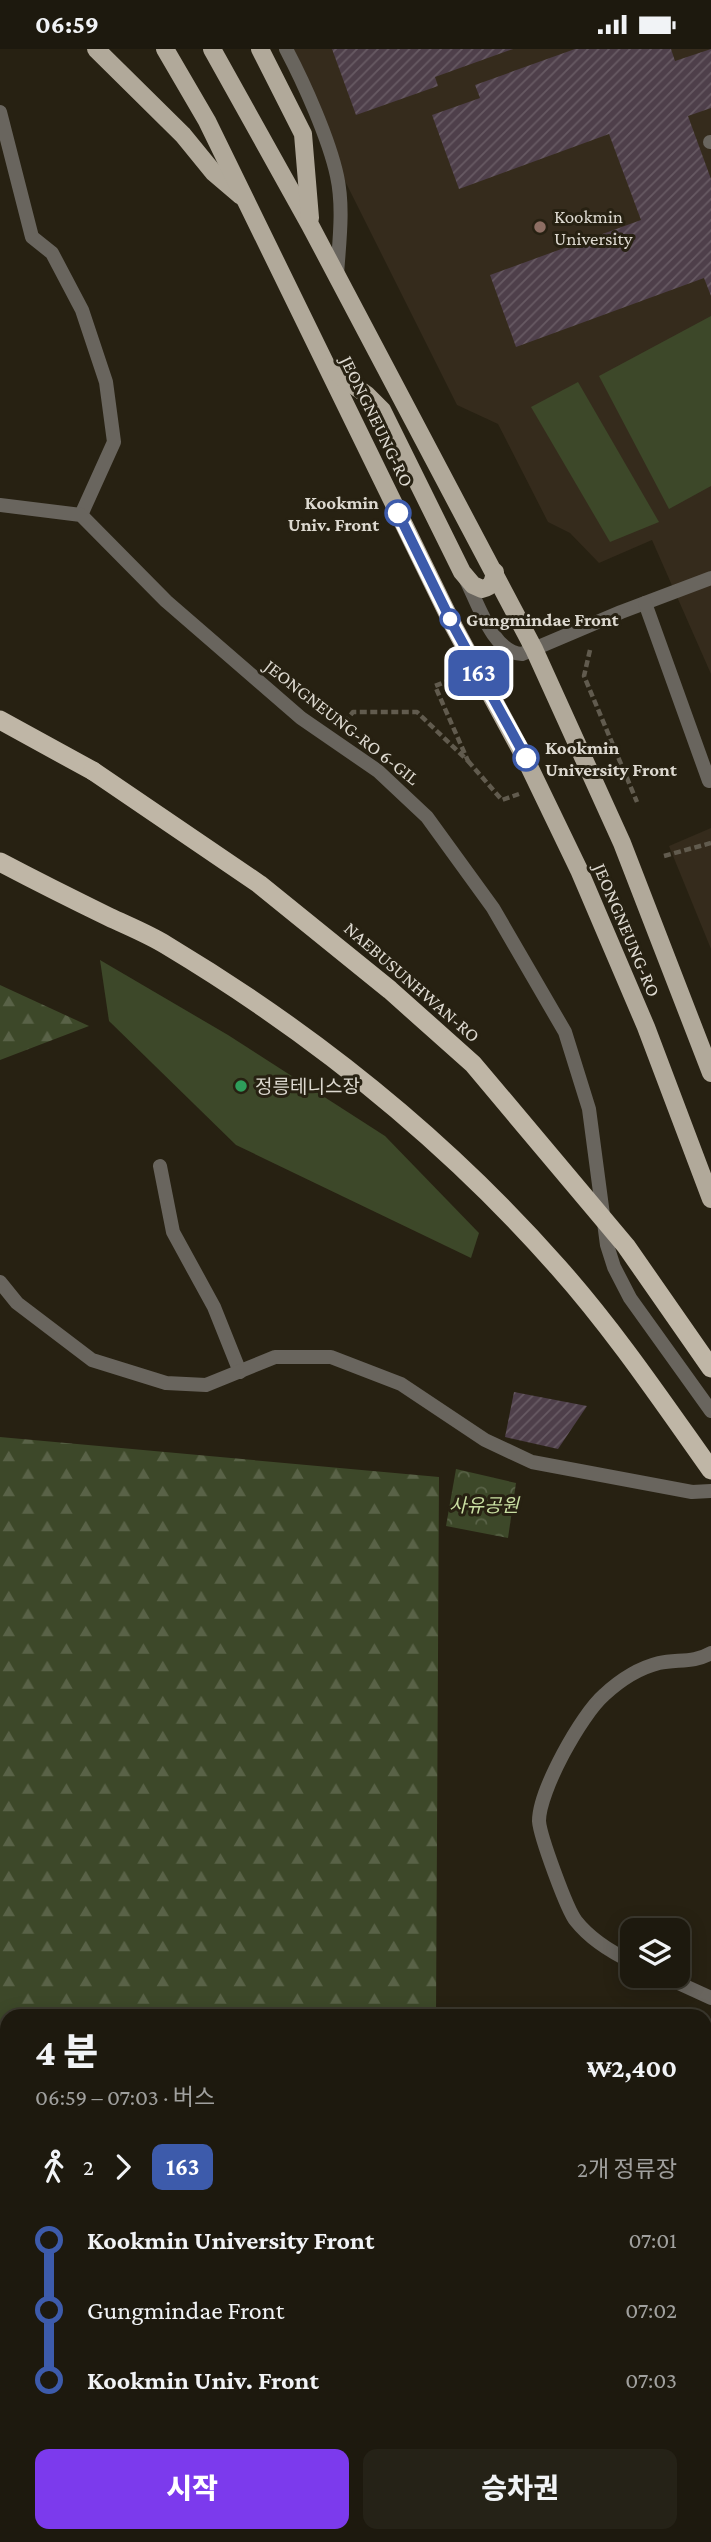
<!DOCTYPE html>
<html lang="ko">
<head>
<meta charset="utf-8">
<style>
	:root { --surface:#1d190e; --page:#252217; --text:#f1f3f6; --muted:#a0a09e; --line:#3b382e; --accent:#7c3aed }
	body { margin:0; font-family:"Crimson Pro","Noto Sans KR",serif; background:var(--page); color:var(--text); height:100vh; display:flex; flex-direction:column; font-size:26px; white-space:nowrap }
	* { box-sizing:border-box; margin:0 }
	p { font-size:23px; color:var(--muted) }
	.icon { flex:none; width:38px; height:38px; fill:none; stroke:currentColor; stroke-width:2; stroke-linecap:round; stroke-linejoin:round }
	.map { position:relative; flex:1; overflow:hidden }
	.sheet { position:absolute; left:0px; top:1960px; width:712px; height:534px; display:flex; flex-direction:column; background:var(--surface); border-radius:21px 21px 0 0; box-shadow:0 4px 18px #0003,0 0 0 2px var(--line) }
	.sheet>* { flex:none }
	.badge { padding:0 14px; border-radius:10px; font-size:24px; line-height:46px }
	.controls { position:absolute; left:620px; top:1869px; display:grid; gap:14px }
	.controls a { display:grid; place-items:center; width:70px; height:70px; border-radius:14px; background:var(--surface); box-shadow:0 4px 18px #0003,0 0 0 2px var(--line); font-size:35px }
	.map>.badge { position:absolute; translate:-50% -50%; box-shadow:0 0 0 4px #fff }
	.legs { display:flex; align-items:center; gap:10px; height:77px; padding:0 35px; font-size:23px }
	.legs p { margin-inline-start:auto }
	.overview { display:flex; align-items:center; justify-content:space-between; height:119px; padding:0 35px }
	h1 { font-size:38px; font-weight:800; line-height:52px }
	.cta { display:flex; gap:14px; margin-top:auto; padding:14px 35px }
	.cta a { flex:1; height:80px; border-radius:14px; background:var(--accent); color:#fff; font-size:28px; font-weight:800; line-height:80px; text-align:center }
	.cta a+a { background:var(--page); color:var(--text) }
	ul { padding:0 35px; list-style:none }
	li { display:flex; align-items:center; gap:24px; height:70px; font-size:26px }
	li i { display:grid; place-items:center; width:10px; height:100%; margin:0 9px; background:currentColor }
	li i::after { content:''; width:18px; height:18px; margin:-9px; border:5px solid; border-radius:50%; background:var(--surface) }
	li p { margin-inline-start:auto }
	li:first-child i { background:linear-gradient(#0000 50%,currentColor 0) }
	li:last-child i { background:linear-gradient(currentColor 50%,#0000 0) }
	.status { display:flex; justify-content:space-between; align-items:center; height:49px; padding:0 35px; background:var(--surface); direction:ltr }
	.status svg { height:19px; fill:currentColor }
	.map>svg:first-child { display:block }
</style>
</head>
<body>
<div class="status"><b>06:59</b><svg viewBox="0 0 49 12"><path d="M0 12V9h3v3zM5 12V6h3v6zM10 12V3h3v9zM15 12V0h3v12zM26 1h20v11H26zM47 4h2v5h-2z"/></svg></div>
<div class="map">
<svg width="711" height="2493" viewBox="0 0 711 2493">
	<defs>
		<pattern id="forest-firs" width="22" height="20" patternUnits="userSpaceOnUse" patternTransform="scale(1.75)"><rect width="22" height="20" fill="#3d4829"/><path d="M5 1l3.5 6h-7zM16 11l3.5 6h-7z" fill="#596247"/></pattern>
		<pattern id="park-crowns" width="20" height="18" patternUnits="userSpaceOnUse" patternTransform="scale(1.75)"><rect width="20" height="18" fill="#3d4829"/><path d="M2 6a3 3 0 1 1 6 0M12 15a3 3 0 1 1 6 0" fill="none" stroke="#596247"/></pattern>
		<pattern id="building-hatch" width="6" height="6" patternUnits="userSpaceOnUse" patternTransform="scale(1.75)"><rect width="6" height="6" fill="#4e3f4a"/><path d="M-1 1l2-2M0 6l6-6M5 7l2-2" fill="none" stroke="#675a63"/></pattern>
	</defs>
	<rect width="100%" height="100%" fill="#272112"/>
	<!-- education -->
	<g fill="#352b1c">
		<path d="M279,0H711V625L652,491L599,514L570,484L548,473L498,375L457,356Z"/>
		<path d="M711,779V900L669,797Z"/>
	</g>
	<!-- grass -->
	<g fill="#3d4829">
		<path d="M711,267V437L669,460L599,327Z"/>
		<path d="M578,333L659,473L610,493L531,358Z"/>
		<path d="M100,911L228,986L385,1087L479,1184L471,1209L236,1096L109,972Z"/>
	</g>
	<!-- forest -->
	<g fill="url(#forest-firs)">
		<path d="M0,936L89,977L0,1011Z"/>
		<path d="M0,1388L439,1428L436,1967H7V2487H253L249,2493H0Z"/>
	</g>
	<!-- park -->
	<path fill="url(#park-crowns)" d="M456,1420L516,1434L508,1489L446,1477Z"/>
	<!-- building -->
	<g fill="url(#building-hatch)">
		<path d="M332,0H513L435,28L438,37L356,66Z"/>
		<path d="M575,0H671L675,12L711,0V59L688,67L711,130V247L704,229L516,298L490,226L641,171L609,85L459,140L432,66L480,49L475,36Z"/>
		<path d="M514,1343L587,1357L558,1400L505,1388Z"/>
	</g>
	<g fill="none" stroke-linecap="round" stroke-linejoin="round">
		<!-- path -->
		<g stroke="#615b4e" stroke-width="4.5" stroke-dasharray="7 3.5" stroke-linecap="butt">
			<path d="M590,601L584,627L637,753"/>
			<path d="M344,674L353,663H417L468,712L435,637L457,628"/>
			<path d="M468,712L502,751L519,745"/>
			<path d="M664,807L711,794"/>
		</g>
		<!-- service -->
		<g stroke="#69655e" stroke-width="14">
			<path d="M710,93H711"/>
			<path d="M466,531C478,554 493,604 522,605L621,563L711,529"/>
			<path d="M645,554L709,732"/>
			<path d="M0,2415L7,2420"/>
			<path d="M705,2460L711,2456"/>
			<path d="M236,2487L261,2493"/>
			<path d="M305,2493L317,2487"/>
		</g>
		<!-- minor -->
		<g stroke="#69655e" stroke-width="14">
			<path d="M286,0C304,34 329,90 337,127C344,159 339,194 337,226"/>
			<path d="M0,63L32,188L52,204L82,261L106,333L114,393L81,466"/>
			<path d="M0,456L81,466L166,552L301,669L378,722L427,768L493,859L565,983L589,1060L607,1196L614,1218L630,1249L711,1362"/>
			<path d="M160,1117L173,1183L214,1258L240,1323"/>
			<path d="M0,1233L17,1254L92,1311L166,1334L206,1336L275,1308H331L401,1335L485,1391L532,1413L692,1443L711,1442"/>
			<path d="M632,1913C611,1903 591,1891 576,1872C567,1861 540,1787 539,1772C539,1742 581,1666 604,1646C619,1632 639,1619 659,1614C677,1610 694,1614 711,1604"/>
			<path d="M663,1927L711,1949"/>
		</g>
		<!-- primary -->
		<g stroke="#b1a99a" stroke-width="18">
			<path d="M96,0L183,86L214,124L241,147"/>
			<path d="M165,0L207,72L454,578L525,709L579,821L646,978L711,1150"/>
			<path d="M212,0L310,176L534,600L622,794L711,1024"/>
			<path d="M260,0L303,85L310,169"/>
			<path d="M328,318L367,346L382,361L462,523L473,536L482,540C492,538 493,533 495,523"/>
		</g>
		<!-- trunk -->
		<g stroke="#bfb6a6" stroke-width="19">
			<path d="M0,671L93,722"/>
			<path d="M0,813C36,832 72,850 109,868C128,877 148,885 166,896C311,983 446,1091 558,1218C614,1281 662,1352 711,1421"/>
		</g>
		<!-- trunk-bridge -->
		<path stroke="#bfb6a6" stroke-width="19" d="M93,722L259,835L390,941L473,1015L626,1197L711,1319"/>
	</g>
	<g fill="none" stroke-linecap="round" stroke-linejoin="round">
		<defs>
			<path id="line-1" d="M398,464L454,578L526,709"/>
		</defs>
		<!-- line-1 casing -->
		<use href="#line-1" stroke="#fff" stroke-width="16"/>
		<!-- line-1 -->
		<use href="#line-1" stroke="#3d5bab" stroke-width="10"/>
	</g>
	<!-- markers -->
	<circle fill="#8d6e63" stroke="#272112" stroke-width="2.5" cx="540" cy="178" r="7"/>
	<g fill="#fff" stroke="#3d5bab" stroke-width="3.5">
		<circle cx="398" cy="464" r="12"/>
		<circle cx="450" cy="570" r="9"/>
		<circle cx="526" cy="709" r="12"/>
	</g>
	<circle fill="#2e9e5b" stroke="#272112" stroke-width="2.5" cx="241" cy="1037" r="7"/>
	<g text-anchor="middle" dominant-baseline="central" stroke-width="6" stroke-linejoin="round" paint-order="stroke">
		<!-- poi labels -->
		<g font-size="19" fill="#ddd9d0" stroke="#272112" text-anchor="start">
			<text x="554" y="167">Kookmin<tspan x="554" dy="22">University</tspan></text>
			<text x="255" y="1037">정릉테니스장</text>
		</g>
		<!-- street labels -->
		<g font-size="19" fill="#ddd9d0" stroke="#272112">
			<text transform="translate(377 372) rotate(64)">JEONGNEUNG-RO</text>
			<text transform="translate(342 673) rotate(38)">JEONGNEUNG-RO 6-GIL</text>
			<text transform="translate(627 881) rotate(67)">JEONGNEUNG-RO</text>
			<text transform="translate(412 933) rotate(41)">NAEBUSUNHWAN-RO</text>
		</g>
		<!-- stop labels -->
		<g font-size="19" font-weight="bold" fill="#ddd9d0" stroke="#272112" text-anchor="start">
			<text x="379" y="453" text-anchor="end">Kookmin<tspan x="379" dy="22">Univ. Front</tspan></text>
			<text x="466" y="570">Gungmindae Front</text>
			<text x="545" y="698">Kookmin<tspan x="545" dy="22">University Front</tspan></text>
		</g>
		<!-- park labels -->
		<g font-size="19" font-style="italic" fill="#c9dfa2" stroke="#272112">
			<text x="484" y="1456">사유공원</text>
		</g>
	</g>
</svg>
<div class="controls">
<a><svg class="icon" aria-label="layers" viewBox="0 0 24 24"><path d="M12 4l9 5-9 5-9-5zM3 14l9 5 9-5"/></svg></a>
</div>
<b class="badge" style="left:479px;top:624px;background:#3d5bab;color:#fff">163</b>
<section class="sheet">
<div class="overview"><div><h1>4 분</h1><p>06:59 – 07:03 · 버스</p></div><b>₩2,400</b></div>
<div class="legs"><svg class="icon" aria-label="walk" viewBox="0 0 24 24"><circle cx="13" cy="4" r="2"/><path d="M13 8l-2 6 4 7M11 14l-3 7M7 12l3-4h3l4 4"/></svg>2<svg class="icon" aria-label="forward" viewBox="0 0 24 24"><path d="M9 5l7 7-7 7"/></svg><b class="badge" style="background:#3d5bab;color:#fff">163</b><p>2개 정류장</p></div>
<ul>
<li><i style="color:#3d5bab"></i><b>Kookmin University Front</b><p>07:01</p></li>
<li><i style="color:#3d5bab"></i><span>Gungmindae Front</span><p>07:02</p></li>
<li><i style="color:#3d5bab"></i><b>Kookmin Univ. Front</b><p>07:03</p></li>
</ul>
<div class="cta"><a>시작</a><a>승차권</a></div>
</section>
</div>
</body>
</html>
